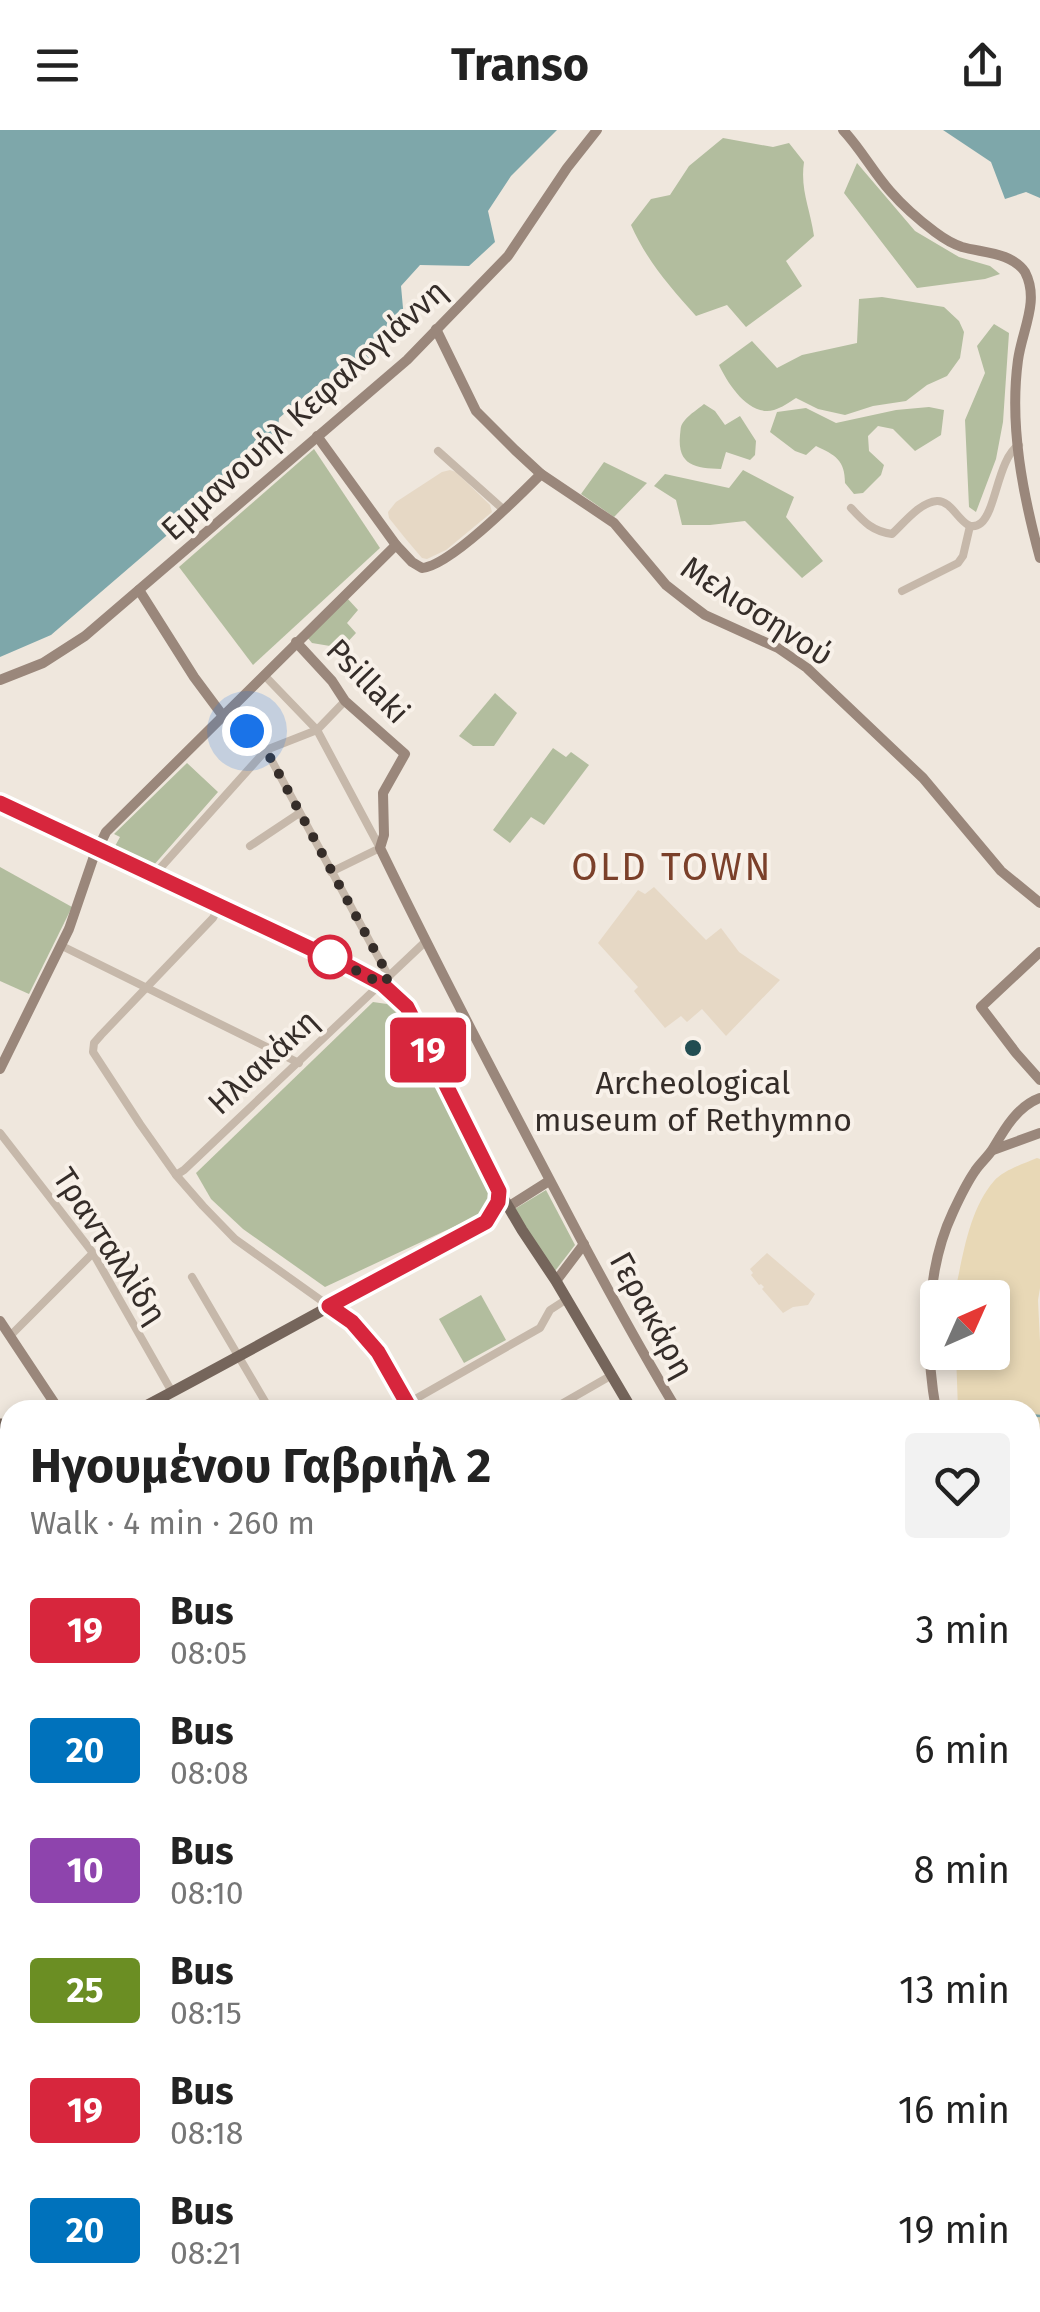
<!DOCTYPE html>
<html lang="en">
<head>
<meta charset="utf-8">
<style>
	:root { --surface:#fff; --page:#f2f2f2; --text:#222; --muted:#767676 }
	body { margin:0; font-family:"Fira Sans",sans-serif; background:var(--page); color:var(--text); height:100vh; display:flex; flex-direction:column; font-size:38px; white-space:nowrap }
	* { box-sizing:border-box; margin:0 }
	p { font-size:32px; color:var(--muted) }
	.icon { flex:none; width:55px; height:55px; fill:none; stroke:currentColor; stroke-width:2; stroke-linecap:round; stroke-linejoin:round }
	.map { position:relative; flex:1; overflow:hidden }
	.details { position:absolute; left:0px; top:1270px; width:1040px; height:912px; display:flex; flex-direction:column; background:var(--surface); border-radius:30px 30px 0 0; box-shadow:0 5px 15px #0003 }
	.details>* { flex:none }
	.badge { padding:0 20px; border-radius:8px; font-size:35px; line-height:65px }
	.needle { width:65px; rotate:45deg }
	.tools { position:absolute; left:920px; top:1150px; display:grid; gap:20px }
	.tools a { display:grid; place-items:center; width:90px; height:90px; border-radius:10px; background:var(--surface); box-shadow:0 5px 15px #0003; font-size:50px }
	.you { position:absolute; width:50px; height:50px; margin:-25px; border:8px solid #fff; border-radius:50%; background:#1a73e8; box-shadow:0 0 0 15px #1a73e833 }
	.map>.badge { position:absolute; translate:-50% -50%; box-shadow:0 0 0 5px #fff }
	.round { display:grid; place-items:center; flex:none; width:105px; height:105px; border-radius:10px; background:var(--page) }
	.headline { display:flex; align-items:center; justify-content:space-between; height:170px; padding:0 30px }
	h1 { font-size:48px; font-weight:700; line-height:75px }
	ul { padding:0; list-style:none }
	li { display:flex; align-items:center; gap:30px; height:120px; padding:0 30px }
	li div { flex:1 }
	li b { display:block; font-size:38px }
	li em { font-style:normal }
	li .badge { min-width:110px; font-weight:700; text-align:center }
	header { display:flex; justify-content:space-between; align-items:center; height:130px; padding:0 30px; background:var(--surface); font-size:45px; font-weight:700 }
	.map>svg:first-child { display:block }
</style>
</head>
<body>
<header><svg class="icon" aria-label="menu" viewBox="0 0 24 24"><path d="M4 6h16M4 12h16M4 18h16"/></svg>Transo<svg class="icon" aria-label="share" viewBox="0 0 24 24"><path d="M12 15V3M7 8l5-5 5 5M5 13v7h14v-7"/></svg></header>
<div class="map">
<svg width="1040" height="2182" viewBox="0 0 1040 2182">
	<rect width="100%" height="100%" fill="#efe7dd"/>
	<!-- green -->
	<g fill="#b2bd9e">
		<path d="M723,8L773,17L789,13L804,32C800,60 810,78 814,106L786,131L802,156L746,197L727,175L696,186C670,157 647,131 631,95L651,69L670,65L689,36Z"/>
		<path d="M857,33L915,101L959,127L990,136L1000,144L985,149L917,158L844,63Z"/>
		<path d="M882,167L944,177L959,191L964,202L960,228L947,246L927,255L906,271L873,276L845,285L818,279L796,268C790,272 781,278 774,280C749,287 728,254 719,235L752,211L777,238L802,225L857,213L859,169Z"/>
		<path d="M994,194L1009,203L1003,292L996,329L976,382L969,377L965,290L985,243L977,216Z"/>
		<path d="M704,274L715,281L725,295L740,286L756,311L755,325L750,330L726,322L721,339C696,338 677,336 680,305C681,297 680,296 685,290C690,284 698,279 704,274Z"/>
		<path d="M929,277L944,280L941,305L915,321L893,299L878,296L868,306L869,321L884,335L881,345L863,363L854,364L845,353C845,330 835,325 816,316L806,325L795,321L770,302L777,282L806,278L836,293L896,280Z"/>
		<path d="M314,319L380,418L253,535L179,437Z"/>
		<path d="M604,332L647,353L614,387L581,364Z"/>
		<path d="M743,340L794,367L786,387L823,431L802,448L745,391L710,395H682L676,370L654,356L665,344L729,358Z"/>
		<path d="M347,468L358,480L347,493L356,503L342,518L312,513L306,506Z"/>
		<path d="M495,563L517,583L494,616H473L459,606Z"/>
		<path d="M553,618L566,627L571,622L589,635L544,695L531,687L510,713L493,700Z"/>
		<path d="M187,633L218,662L153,736L114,718L120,707L114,704Z"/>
		<path d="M0,737L72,777L29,864L0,851Z"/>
		<path d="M373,872L387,874L404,890L491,1069L479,1085L325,1157L243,1099L211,1069L196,1043Z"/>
		<path d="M546,1060L575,1115L555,1141L513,1080Z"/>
		<path d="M481,1165L506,1210L464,1233L439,1189Z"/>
		<path d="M0,2105L10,2110V2172L56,2173L45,2182H0Z"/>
		<path d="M355,2173V2172L475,2173L464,2182H349Z"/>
	</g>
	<!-- sand -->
	<path fill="#e8d8b6" d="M1037,1028L1040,1029V1158L1038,1170L1040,1212V1476L1030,1452V1280H958L956,1223L992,1222V1168H954V1166C963,1128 968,1081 994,1051C1004,1040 1023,1034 1037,1028Z"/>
	<!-- plaza -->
	<g fill="#e6d8c5">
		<path d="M450,340L456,342L490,375L492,382L446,420L427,429L422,428L405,408L389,388L388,382L396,372L442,342Z"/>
		<path d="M654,757L706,810L721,798L739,822L780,850L726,906L702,879L687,892L681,886L665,898L634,861L638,857L598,813L638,760L645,764Z"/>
		<path d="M767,1123L815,1164L808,1175L793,1177L783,1183L762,1159L764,1157L761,1154L759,1155L751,1145L753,1143L750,1139Z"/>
	</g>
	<!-- water -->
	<g fill="#7ea7aa">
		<path d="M0,0H557L511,46L488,81L495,112L469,136L420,135L401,156L405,200L335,260L323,251L279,288L277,311L207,363L201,376L51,505L0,527Z"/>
		<path d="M943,0H1040V68L1026,62L1005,69L991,32Z"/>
	</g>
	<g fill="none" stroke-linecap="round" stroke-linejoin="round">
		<!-- stream -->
		<g stroke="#7ea7aa" stroke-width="2.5">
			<path d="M1009,1280L1016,1275L1023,1280"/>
			<path d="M1030,1285L1040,1286"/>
			<path d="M1036,1495L1040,1493"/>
			<path d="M29,2182L39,2172"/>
		</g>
		<!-- street -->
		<g stroke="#c6b8aa" stroke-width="8">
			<path d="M438,321L504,380"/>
			<path d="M851,378C864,392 872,401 892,404C904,393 920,372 937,371C955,370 963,407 981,393C996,381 998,328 1019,315"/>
			<path d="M902,461L958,433L963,426L970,396"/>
			<path d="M264,545L317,600L380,718L331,742"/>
			<path d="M228,581L266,620L389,847"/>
			<path d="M250,716L298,684"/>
			<path d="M154,745L266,620L317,600L345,571"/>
			<path d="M220,774L213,788L101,905L94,913L93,922L140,994L176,1045L203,1076L235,1109L329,1176"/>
			<path d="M62,816L299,933"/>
			<path d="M0,1003L93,1123L172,1262"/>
			<path d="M176,1045L184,1040L425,812"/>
			<path d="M192,1147L270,1280"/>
			<path d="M10,1206L93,1123"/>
			<path d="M396,1280L540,1198L550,1180L567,1169"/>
			<path d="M551,1280L612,1245"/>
			<path d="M0,1481L10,1487"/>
			<path d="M0,1594L10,1602"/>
			<path d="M0,1666L10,1671"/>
			<path d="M1030,1712H1040"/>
			<path d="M0,1766L10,1774"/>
			<path d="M1030,1841L1040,1839"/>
			<path d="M0,1884L10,1892"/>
			<path d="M0,2097L10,2102"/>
			<path d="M1030,2165L1040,2151"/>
			<path d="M232,2172L238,2182"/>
			<path d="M251,2172L258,2182"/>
			<path d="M571,2172L590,2182"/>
			<path d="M793,2172L795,2182"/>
			<path d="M935,2172L937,2182"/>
			<path d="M715,2182L722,2172"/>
			<path d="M887,2182L889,2172"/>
			<path d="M1017,2182L1024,2172"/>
		</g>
		<!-- secondary -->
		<g stroke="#9a877b" stroke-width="10">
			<path d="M843,0C861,19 873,42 890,61C903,76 919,90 935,102C943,108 953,114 962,117C983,123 1011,122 1025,142C1040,171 1022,200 1018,230C1009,296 1023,365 1040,428"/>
			<path d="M436,199L476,281L515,320L541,344L614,393L666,455L689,473L705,485L778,518L807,538L923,648L1001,741L1040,773"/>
			<path d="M317,306L396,415L412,432L422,438C450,436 519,366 541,344"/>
			<path d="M139,460L194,547L223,586"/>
			<path d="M296,512L332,551L345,571L405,624L383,663L384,705L380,718C445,852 514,982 583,1113C613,1169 644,1226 677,1280"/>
			<path d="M0,550L43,533L85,506L407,230L508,126L567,38L597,0"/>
			<path d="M1040,822L981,877L1016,923L1040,950"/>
			<path d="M431,925L471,902"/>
			<path d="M0,939L69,799L93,729L106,702L396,415"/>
			<path d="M993,1020L1040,1003"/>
			<path d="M508,1077L549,1051"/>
			<path d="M556,1151L584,1114"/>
			<path d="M0,1191L59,1280"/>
			<path d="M936,1280C925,1218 925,1141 953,1082C959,1069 966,1054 975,1041C980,1033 989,1026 994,1017C1005,998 1018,976 1040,968"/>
			<path d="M0,1390L10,1396"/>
			<path d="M0,1454L10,1427"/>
			<path d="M1030,1543L1040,1568"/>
			<path d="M1030,1579L1040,1575"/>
			<path d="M1030,1725L1040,1750"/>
			<path d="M0,1937L10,1925"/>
			<path d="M0,1987L10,1993"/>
			<path d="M1030,1995L1040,1993"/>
			<path d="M267,2182L276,2172"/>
		</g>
		<!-- primary -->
		<g stroke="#75655b" stroke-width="11">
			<path d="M0,673L352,838C375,849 396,860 410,882L495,1054L522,1100L556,1151L632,1280"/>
			<path d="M329,1176L352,1192L378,1222L411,1280"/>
			<path d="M138,1280C254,1219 369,1154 485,1092L498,1072L499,1061"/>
			<path d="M0,1294H10"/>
			<path d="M1030,1896L1040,1905"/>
			<path d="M1030,2068L1040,2080"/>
		</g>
	</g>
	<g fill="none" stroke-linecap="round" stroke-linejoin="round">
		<defs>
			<path id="line" d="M0,673L352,838L382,854L407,877L499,1061L498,1072L486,1092L329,1176L352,1192L378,1222L411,1280"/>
		</defs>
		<!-- line casing -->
		<use href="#line" stroke="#fff" stroke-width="22"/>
		<!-- line -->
		<use href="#line" stroke="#d7263d" stroke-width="15"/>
		<!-- walk -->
		<path stroke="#352d29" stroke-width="10" stroke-dasharray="0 18" d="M247,601L266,620L389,847L382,854L330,827"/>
	</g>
	<!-- markers -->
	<circle fill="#fff" stroke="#d7263d" stroke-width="5" cx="330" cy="827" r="20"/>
	<circle fill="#224d52" stroke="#f8f1e9" stroke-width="4" cx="693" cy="918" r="10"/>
	<g text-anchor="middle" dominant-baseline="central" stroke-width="8" stroke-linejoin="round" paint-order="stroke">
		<!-- street labels -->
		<g font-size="32" fill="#352d29" stroke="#f8f1e9">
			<text transform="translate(304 280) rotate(-42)">Εμμανουήλ Κεφαλογιάννη</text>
			<text transform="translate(757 481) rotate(33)">Μελισσηνού</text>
			<text transform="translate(368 551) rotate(46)">Psillaki</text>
			<text transform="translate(263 932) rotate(-43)">Ηλιακάκη</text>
			<text transform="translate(110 1116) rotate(57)">Τρανταλλίδη</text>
			<text transform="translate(652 1185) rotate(61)">Γερακάρη</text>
		</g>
		<!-- poi labels -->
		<g font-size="32" fill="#352d29" stroke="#f8f1e9">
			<text x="693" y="953">Archeological<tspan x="693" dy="37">museum of Rethymno</tspan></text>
		</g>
		<!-- quarter labels -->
		<g font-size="38" letter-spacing="2.5" fill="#7b402a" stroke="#f8f1e9">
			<text x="672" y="737">OLD TOWN</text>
		</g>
	</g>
</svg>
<div class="tools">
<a><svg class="needle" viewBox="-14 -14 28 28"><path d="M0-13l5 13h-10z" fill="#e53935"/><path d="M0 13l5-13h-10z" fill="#767676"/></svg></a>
</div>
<div class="you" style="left:247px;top:601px"></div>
<b class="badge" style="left:428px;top:920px;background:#d7263d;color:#fff">19</b>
<section class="details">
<div class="headline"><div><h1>Ηγουμένου Γαβριήλ 2</h1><p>Walk · 4 min · 260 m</p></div><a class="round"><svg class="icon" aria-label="heart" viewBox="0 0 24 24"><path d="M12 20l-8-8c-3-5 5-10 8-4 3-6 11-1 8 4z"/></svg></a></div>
<ul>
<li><span class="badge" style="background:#d7263d;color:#fff">19</span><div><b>Bus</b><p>08:05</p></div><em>3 min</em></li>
<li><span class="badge" style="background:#0072bc;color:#fff">20</span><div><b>Bus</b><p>08:08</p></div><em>6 min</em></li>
<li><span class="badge" style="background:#8e44ad;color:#fff">10</span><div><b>Bus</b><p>08:10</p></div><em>8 min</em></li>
<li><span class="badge" style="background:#6b8e23;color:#fff">25</span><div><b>Bus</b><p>08:15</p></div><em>13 min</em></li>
<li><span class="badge" style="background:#d7263d;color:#fff">19</span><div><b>Bus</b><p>08:18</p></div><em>16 min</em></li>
<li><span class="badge" style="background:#0072bc;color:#fff">20</span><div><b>Bus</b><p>08:21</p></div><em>19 min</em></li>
</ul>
</section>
</div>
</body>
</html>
